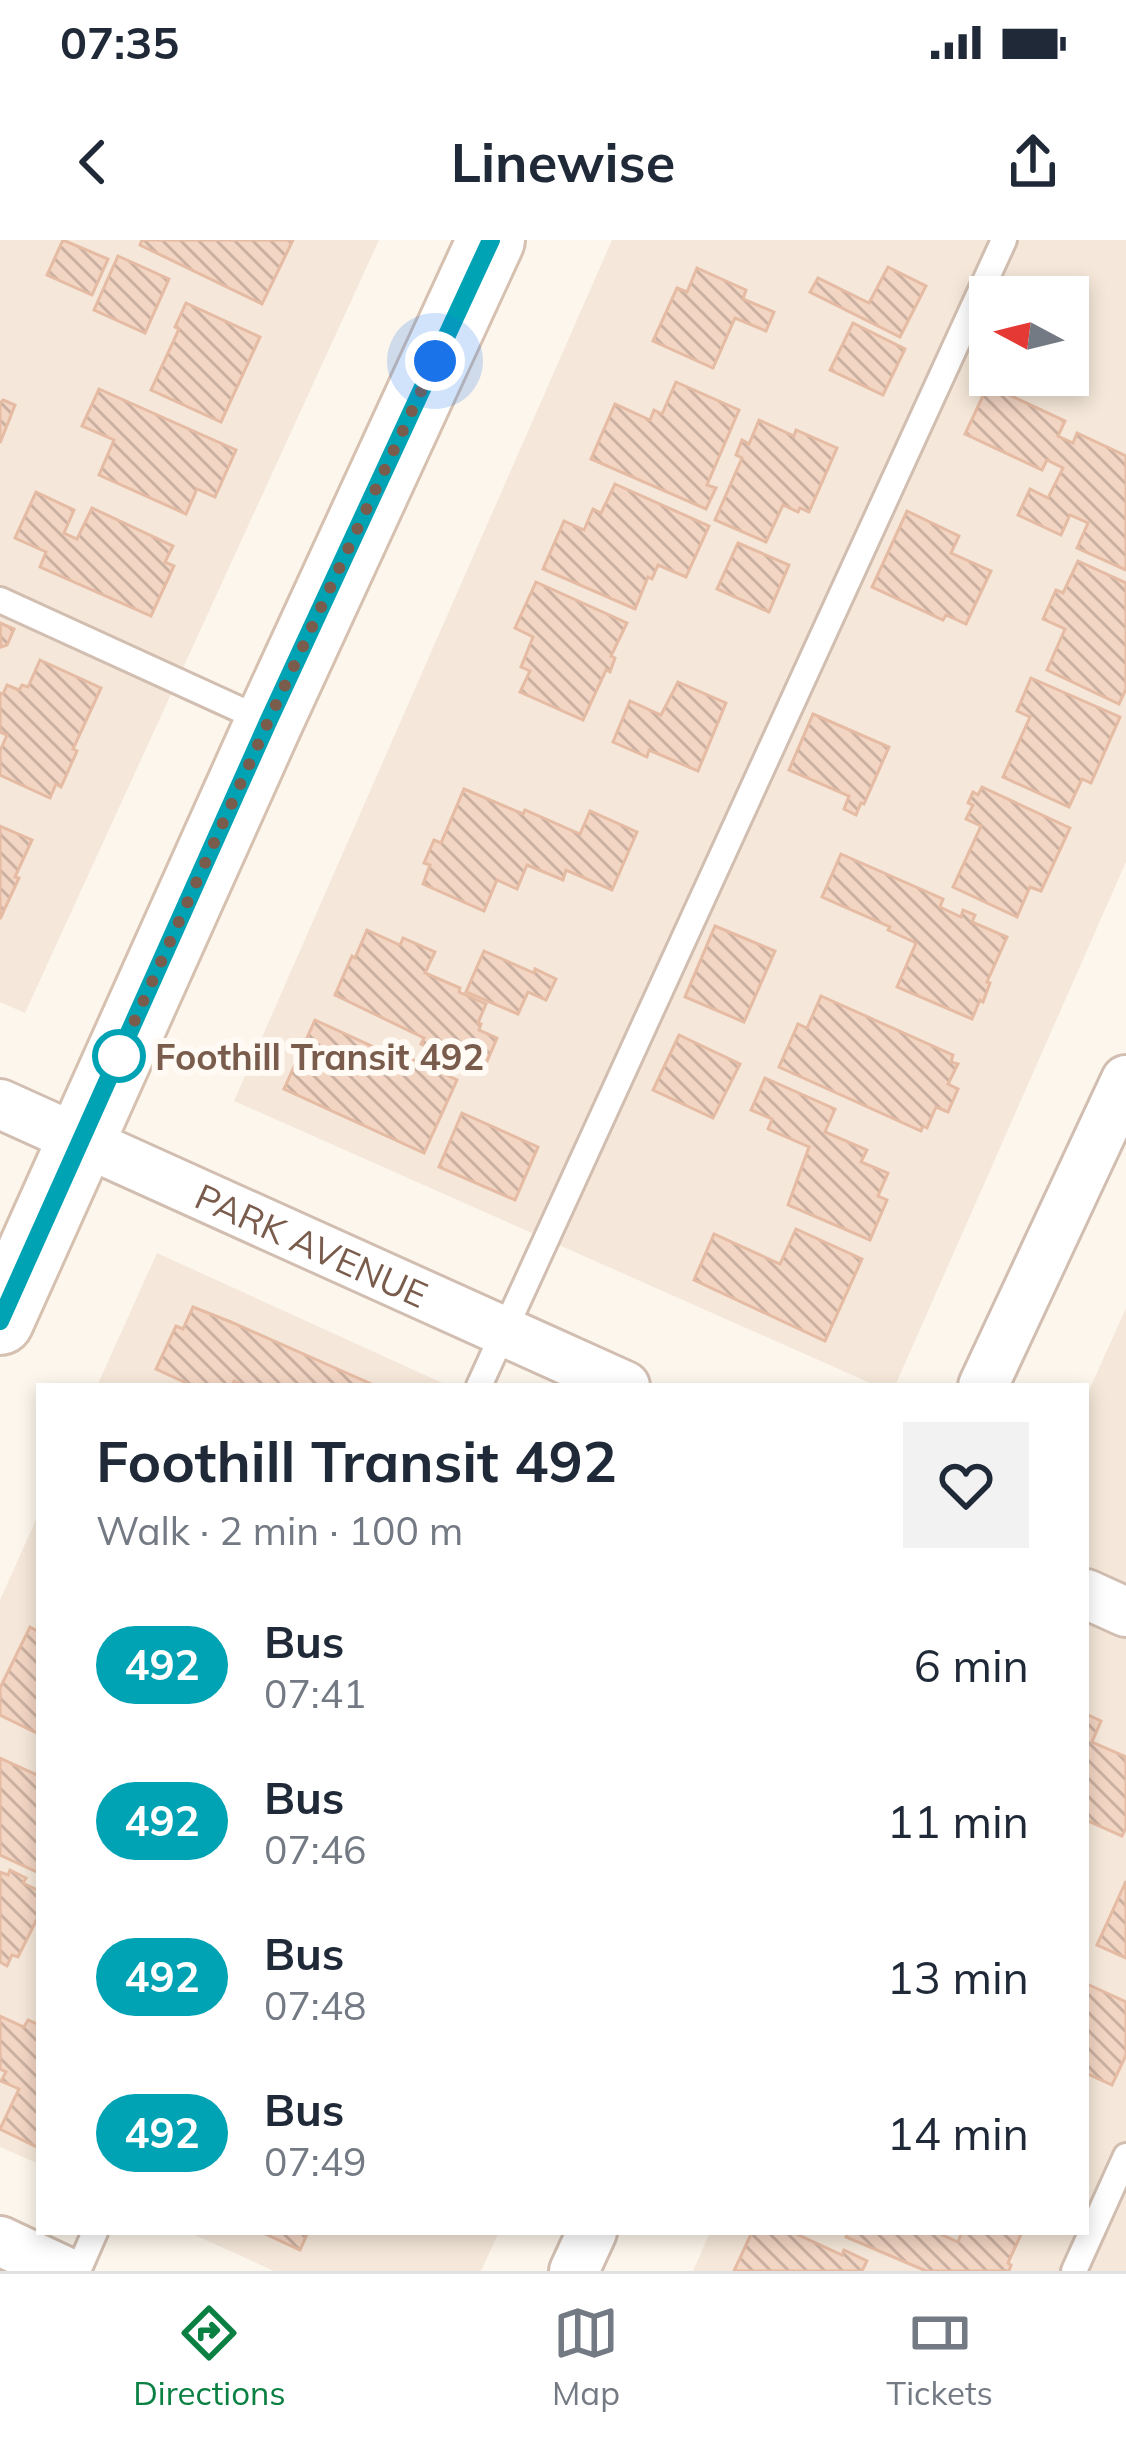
<!DOCTYPE html>
<html lang="en">
<head>
<meta charset="utf-8">
<style>
	:root { --surface:#fff; --page:#f2f2f3; --text:#1f2937; --muted:#747a83; --line:#e0e1e3; --accent:#0b8043 }
	body { margin:0; font-family:Mulish,sans-serif; background:var(--page); color:var(--text); height:100vh; display:flex; flex-direction:column; font-size:45px; white-space:nowrap }
	* { box-sizing:border-box; margin:0 }
	p { font-size:39px; color:var(--muted) }
	.icon { flex:none; width:66px; height:66px; fill:none; stroke:currentColor; stroke-width:2; stroke-linecap:round; stroke-linejoin:round }
	.map { position:relative; flex:1; overflow:hidden }
	.panel { position:absolute; left:36px; top:1143px; width:1053px; height:852px; display:flex; flex-direction:column; background:var(--surface); border-radius:0px; box-shadow:0 6px 18px #0003 }
	.panel>* { flex:none }
	.badge { padding:0 24px; border-radius:39px; font-size:42px; line-height:78px }
	.needle { width:78px; rotate:277deg }
	.buttons { position:absolute; left:969px; top:36px; display:grid; gap:24px }
	.buttons a { display:grid; place-items:center; width:120px; height:120px; border-radius:0px; background:var(--surface); box-shadow:0 6px 18px #0003; font-size:60px }
	.you { position:absolute; width:60px; height:60px; margin:-30px; border:9px solid #fff; border-radius:50%; background:#1a73e8; box-shadow:0 0 0 18px #1a73e833 }
	.map>.badge { position:absolute; translate:-50% -50%; box-shadow:0 0 0 6px #fff }
	.round { display:grid; place-items:center; flex:none; width:126px; height:126px; border-radius:0px; background:var(--page) }
	.summary { display:flex; align-items:center; justify-content:space-between; height:204px; padding:0 60px }
	h1 { font-size:57px; font-weight:700; line-height:90px }
	ul { padding:0; list-style:none }
	li { display:flex; align-items:center; gap:36px; height:156px; padding:0 60px }
	li div { flex:1 }
	li b { display:block; font-size:45px }
	li em { font-style:normal }
	li .badge { min-width:132px; font-weight:700; text-align:center }
	.status { display:flex; justify-content:space-between; align-items:center; height:84px; padding:0 60px; background:var(--surface); direction:ltr }
	.status svg { height:33px; fill:currentColor }
	header { display:flex; justify-content:space-between; align-items:center; height:156px; padding:0 60px; background:var(--surface); font-size:54px; font-weight:700 }
	.menu { display:flex; justify-content:space-around; align-items:center; height:168px; border-top:3px solid var(--line); background:var(--surface); font-size:33px; color:var(--muted) }
	.menu a { display:grid; justify-items:center; gap:6px }
	.menu .current { color:var(--accent) }
	.map>svg:first-child { display:block }
</style>
</head>
<body>
<div class="status"><b>07:35</b><svg viewBox="0 0 49 12"><path d="M0 12V9h3v3zM5 12V6h3v6zM10 12V3h3v9zM15 12V0h3v12zM26 1h20v11H26zM47 4h2v5h-2z"/></svg></div>
<header><svg class="icon" aria-label="back" viewBox="0 0 24 24"><path d="M15 5l-7 7 7 7"/></svg>Linewise<svg class="icon" aria-label="share" viewBox="0 0 24 24"><path d="M12 15V3M7 8l5-5 5 5M5 13v7h14v-7"/></svg></header>
<div class="map">
<svg width="1126" height="2031" viewBox="0 0 1126 2031">
	<defs>
		<pattern id="building-back-hatch" width="6" height="6" patternUnits="userSpaceOnUse" patternTransform="scale(3)"><rect width="6" height="6" fill="#f3d5c3"/><path d="M-1 5l2 2M0 0l6 6M5-1l2 2" fill="none" stroke="#cab0a1"/></pattern>
	</defs>
	<rect width="100%" height="100%" fill="#fdf6ec"/>
	<!-- residential -->
	<g fill="#f5e8da" fill-rule="evenodd">
		<path d="M0,0H379L25,773L0,762Z"/>
		<path d="M612,0H1126V622L895,1146H877L234,861ZM990,57H1068V135H990Z"/>
		<path d="M157,1013L449,1146H97Z"/>
		<path d="M1126,1068V2031H693L710,1992H1086V1157Z"/>
		<path d="M39,1273V1924L0,1907V1360Z"/>
		<path d="M188,1992H499L481,2031H274Z"/>
	</g>
	<!-- building -->
	<g fill="url(#building-back-hatch)" stroke="#e6bba3" stroke-width="3">
		<path d="M63,0L108,19L92,55L47,35Z"/>
		<path d="M142,0H293L262,64L140,5Z"/>
		<path d="M118,16L169,39L145,93L94,70Z"/>
		<path d="M888,27L926,46L900,97L810,52L818,38L869,63Z"/>
		<path d="M697,28L746,50L743,59L774,72L766,91L735,78L713,128L653,101L677,48L687,52Z"/>
		<path d="M186,63L260,97L221,182L151,150L179,89L175,87Z"/>
		<path d="M853,83L905,109L883,155L830,130Z"/>
		<path d="M990,95V132L975,125Z"/>
		<path d="M996,135H1036L1028,151Z"/>
		<path d="M676,142L739,170L707,245L716,248L706,269L591,219L615,164L650,180L654,170L662,174Z"/>
		<path d="M988,145L1065,181L1058,196L1073,203L1077,193L1126,216V330L1077,308L1088,283L1070,275L1061,295L1018,275L1030,249L1048,258L1063,228L1047,220L1042,230L965,194Z"/>
		<path d="M99,149L236,210L215,257L197,249L186,274L99,235L114,200L82,186Z"/>
		<path d="M3,160L15,165L0,203V163Z"/>
		<path d="M759,180L794,196L796,190L837,208L809,272L800,268L798,272L783,265L766,302L715,280L742,218L736,215L742,200L749,204Z"/>
		<path d="M615,244L709,286L686,337L658,325L652,339L648,337L635,369L543,329L564,281L584,290L593,269L601,273Z"/>
		<path d="M36,252L74,270L64,293L77,299L92,268L173,306L165,322L174,326L151,376L40,327L46,312L15,298Z"/>
		<path d="M907,271L959,296L951,313L991,331L966,384L946,375L943,380L872,347Z"/>
		<path d="M738,303L789,325L769,372L717,349Z"/>
		<path d="M1078,321L1126,343V449L1119,464L1047,430L1065,389L1043,379L1056,350L1063,353Z"/>
		<path d="M536,342L627,383L611,416L615,418L610,432L606,430L583,480L520,452L530,431L521,427L533,397L515,388Z"/>
		<path d="M0,383L14,389L7,405L1,407Z"/>
		<path d="M40,420L101,448L73,509L77,511L61,547L56,544L50,558L0,535V511L7,495L0,492V453L3,454L7,445L19,450L22,445L28,447Z"/>
		<path d="M1031,438L1120,477L1091,543L1082,539L1069,567L1003,537L1030,477L1017,471Z"/>
		<path d="M678,442L726,463L698,531L649,510L647,517L613,502L630,461L661,475Z"/>
		<path d="M813,474L889,507L864,564L861,563L856,575L844,569L849,556L789,530Z"/>
		<path d="M982,547L1070,588L1041,651L1030,647L1017,677L953,647L981,586L966,579L973,565L968,563L973,552L978,555Z"/>
		<path d="M464,549L523,574L525,570L580,594L590,571L637,592L612,650L566,630L563,640L527,625L517,649L497,640L484,671L423,644L430,625L424,623L434,600L441,603Z"/>
		<path d="M0,586L32,600L15,637L19,638L0,679Z"/>
		<path d="M841,614L943,659L940,667L961,677L963,670L975,675L972,682L1007,697L987,742L990,743L983,762L980,760L972,779L897,747L916,703L888,690L890,687L822,657Z"/>
		<path d="M715,686L775,711L744,782L685,757Z"/>
		<path d="M367,690L400,705L403,698L435,712L425,733L460,748L459,752L486,764L478,783L481,784L479,790L497,798L485,826L467,818L465,824L421,804L424,798L335,755L352,716L355,718Z"/>
		<path d="M484,711L534,733L535,729L556,739L546,760L528,752L518,774L466,752Z"/>
		<path d="M821,756L953,815L951,822L958,824L948,844L958,849L948,872L936,867L927,888L923,886L921,891L779,827L798,784L807,788Z"/>
		<path d="M315,780L378,809L375,815L396,825L401,814L457,840L424,913L284,849Z"/>
		<path d="M679,795L740,824L713,878L653,850Z"/>
		<path d="M765,838L835,869L825,892L867,910L861,922L888,933L878,956L887,960L870,1000L788,965L809,907L768,889L772,879L751,870Z"/>
		<path d="M462,873L538,907L515,960L439,927Z"/>
		<path d="M796,989L862,1019L825,1101L694,1040L714,994L780,1024Z"/>
		<path d="M193,1067L231,1082L376,1146H245L234,1141L232,1146H193L156,1129L176,1086L183,1089Z"/>
		<path d="M30,1387L39,1392V1494L0,1475V1448Z"/>
		<path d="M1086,1474L1101,1481L1092,1502L1126,1517V1588L1122,1596L1086,1580Z"/>
		<path d="M0,1518L39,1536V1633L0,1615Z"/>
		<path d="M10,1630L26,1638L23,1643L39,1651V1675L18,1717L12,1715L7,1726L0,1722V1632L8,1635Z"/>
		<path d="M1126,1641V1718L1097,1705Z"/>
		<path d="M1087,1744L1126,1762V1815L1112,1845L1086,1833Z"/>
		<path d="M0,1776L24,1787L28,1780L39,1785V1908L0,1889L19,1849L1,1841L6,1832L0,1829Z"/>
		<path d="M261,1992H308L300,2010Z"/>
		<path d="M752,1992H792L842,2015L844,2010L867,2021L862,2031H734Z"/>
		<path d="M848,1992H936L958,2002L962,1992H1022L1008,2023L1011,2025L1009,2031H926L846,1997Z"/>
	</g>
	<g fill="none" stroke-linecap="round" stroke-linejoin="round">
		<defs>
			<g id="lane">
				<path d="M0,360L265,481"/>
				<path d="M479,1146L1004,0"/>
				<path d="M78,2031L95,1992"/>
				<path d="M1074,2031L1126,1916"/>
			</g>
			<g id="street">
				<path id="s1" d="M0,864L625,1146"/>
				<path d="M983,1146L1126,840"/>
				<path d="M1086,1354L1126,1372"/>
				<path d="M0,2001L64,2031"/>
				<path d="M574,2031L592,1992"/>
			</g>
			<path id="secondary" d="M0,1081L269,482L491,0"/>
		</defs>
		<!-- lane casing -->
		<use href="#lane" stroke="#d1beb0" stroke-width="30"/>
		<!-- street casing -->
		<use href="#street" stroke="#d1beb0" stroke-width="54"/>
		<!-- secondary casing -->
		<use href="#secondary" stroke="#d6c0b0" stroke-width="72"/>
		<!-- lane -->
		<use href="#lane" stroke="#fff" stroke-width="24"/>
		<!-- street -->
		<use href="#street" stroke="#fff" stroke-width="48"/>
		<!-- secondary -->
		<use href="#secondary" stroke="#fff" stroke-width="66"/>
	</g>
	<g fill="none" stroke-linecap="round" stroke-linejoin="round">
		<defs>
			<path id="line" d="M0,1081L268,482L491,0"/>
		</defs>
		<!-- line casing -->
		<use href="#line" stroke="#fff" stroke-width="27"/>
		<!-- line -->
		<use href="#line" stroke="#00a3b4" stroke-width="18"/>
		<!-- walk -->
		<path stroke="#7a5c4d" stroke-width="12" stroke-dasharray="0 21.6" d="M119,816L118,818L268,482L435,121"/>
	</g>
	<!-- markers -->
	<circle fill="#fff" stroke="#00a3b4" stroke-width="6" cx="119" cy="816" r="24"/>
	<g text-anchor="middle" dominant-baseline="central" stroke-width="12" stroke-linejoin="round" paint-order="stroke">
		<!-- stop labels -->
		<g font-size="36" font-weight="bold" fill="#7a5c4d" stroke="#fffaf3" text-anchor="start">
			<text x="155" y="816">Foothill Transit 492</text>
		</g>
		<!-- street labels -->
		<g font-size="36" fill="#7a5c4d" stroke="#fffaf3">
			<text stroke="none"><textPath href="#s1" startOffset="342">PARK AVENUE</textPath></text>
		</g>
	</g>
</svg>
<div class="buttons">
<a><svg class="needle" viewBox="-14 -14 28 28"><path d="M0-13l5 13h-10z" fill="#e53935"/><path d="M0 13l5-13h-10z" fill="#747a83"/></svg></a>
</div>
<div class="you" style="left:435px;top:121px"></div>
<section class="panel">
<div class="summary"><div><h1>Foothill Transit 492</h1><p>Walk · 2 min · 100 m</p></div><a class="round"><svg class="icon" aria-label="heart" viewBox="0 0 24 24"><path d="M12 20l-8-8c-3-5 5-10 8-4 3-6 11-1 8 4z"/></svg></a></div>
<ul>
<li><span class="badge" style="background:#00a3b4;color:#fff">492</span><div><b>Bus</b><p>07:41</p></div><em>6 min</em></li>
<li><span class="badge" style="background:#00a3b4;color:#fff">492</span><div><b>Bus</b><p>07:46</p></div><em>11 min</em></li>
<li><span class="badge" style="background:#00a3b4;color:#fff">492</span><div><b>Bus</b><p>07:48</p></div><em>13 min</em></li>
<li><span class="badge" style="background:#00a3b4;color:#fff">492</span><div><b>Bus</b><p>07:49</p></div><em>14 min</em></li>
</ul>
</section>
</div>
<nav class="menu">
<a class="current"><svg class="icon" aria-label="directions" viewBox="0 0 24 24"><path d="M12 3l9 9-9 9-9-9zM9 14v-3h6M13 9l2 2-2 2"/></svg>Directions</a>
<a><svg class="icon" aria-label="map" viewBox="0 0 24 24"><path d="M3 6l6-2 6 2 6-2v14l-6 2-6-2-6 2zM9 4v14M15 6v14"/></svg>Map</a>
<a><svg class="icon" aria-label="tickets" viewBox="0 0 24 24"><path d="M3 7h18v10H3zM15 7v10"/></svg>Tickets</a>
</nav>
</body>
</html>
